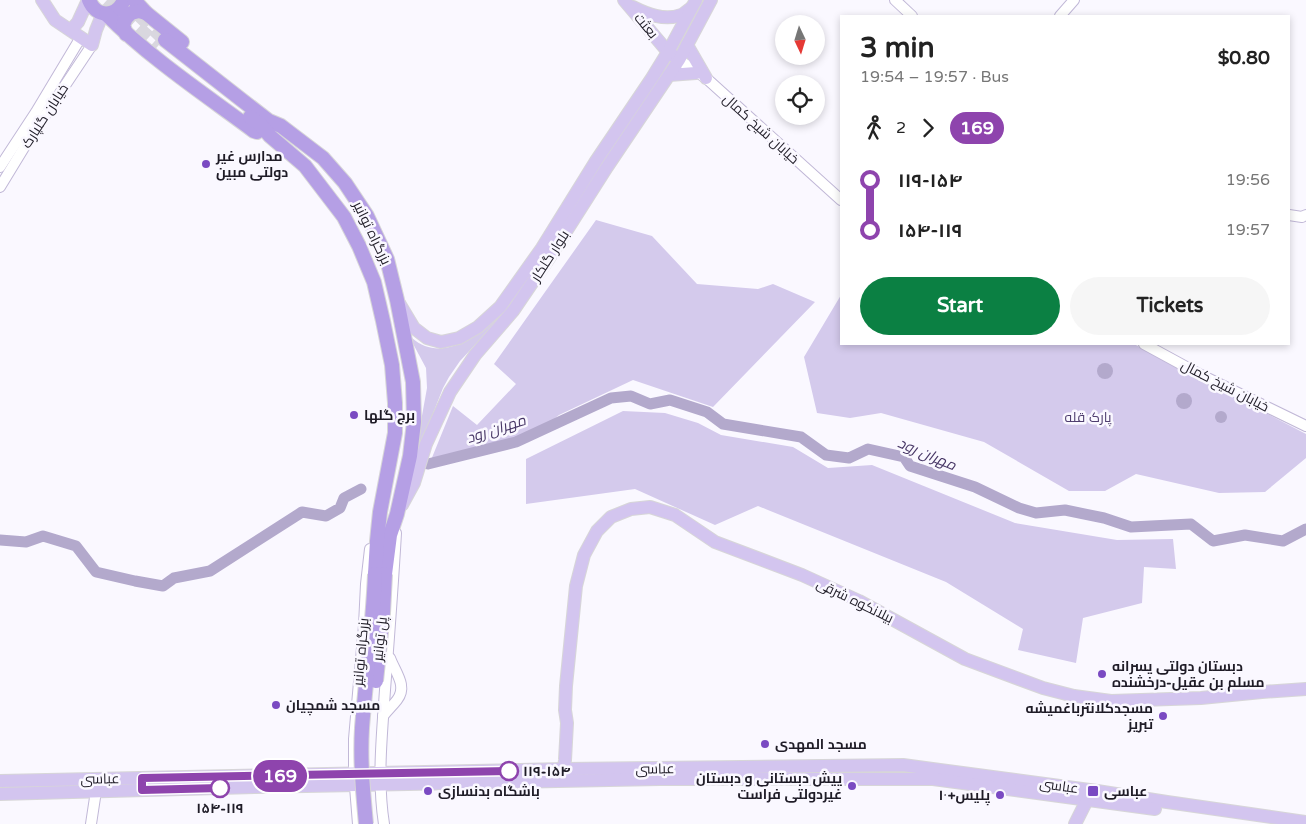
<!DOCTYPE html>
<html lang="en">
<head>
<meta charset="utf-8">
<style>
	:root { --surface:#fff; --page:#f6f6f6; --text:#222; --muted:#767676; --accent:#0b8043 }
	body { margin:0; font-family:"Varela Round",Cairo,sans-serif; background:var(--page); color:var(--text); height:100vh; display:flex; flex-direction:column; font-size:19px; white-space:nowrap }
	* { box-sizing:border-box; margin:0 }
	p { font-size:16px; color:var(--muted) }
	.icon { flex:none; width:28px; height:28px; fill:none; stroke:currentColor; stroke-width:2; stroke-linecap:round; stroke-linejoin:round }
	.map { position:relative; flex:1; overflow:hidden }
	.panel { position:absolute; left:840px; top:15px; width:450px; height:330px; display:flex; flex-direction:column; background:var(--surface); border-radius:0px; box-shadow:0 2px 8px #0003 }
	.panel>* { flex:none }
	.badge { padding:0 10px; border-radius:16px; font-size:18px; line-height:32px }
	.needle { width:32px; rotate:176deg }
	.fabs { position:absolute; left:775px; top:15px; display:grid; gap:10px }
	.fabs a { display:grid; place-items:center; width:50px; height:50px; border-radius:50%; background:var(--surface); box-shadow:0 2px 8px #0003; font-size:25px }
	.map>.badge { position:absolute; translate:-50% -50%; box-shadow:0 0 0 2px #fff }
	.legs { display:flex; align-items:center; gap:8px; height:55px; padding:0 20px; font-size:16px }
	.legs p { margin-inline-start:auto }
	.overview { display:flex; align-items:center; justify-content:space-between; height:85px; padding:0 20px }
	h1 { font-size:28px; font-weight:800; line-height:38px }
	.button { display:flex; gap:10px; margin-top:auto; padding:10px 20px }
	.button a { flex:1; height:58px; border-radius:30px; background:var(--accent); color:#fff; font-size:20px; font-weight:800; line-height:58px; text-align:center }
	.button a+a { background:var(--page); color:var(--text) }
	ul { padding:0 20px; list-style:none }
	li { display:flex; align-items:center; gap:18px; height:50px; font-size:19px }
	li i { display:grid; place-items:center; width:8px; height:100%; margin:0 6px; background:currentColor }
	li i::after { content:''; width:12px; height:12px; margin:-6px; border:4px solid; border-radius:50%; background:var(--surface) }
	li p { margin-inline-start:auto }
	li:first-child i { background:linear-gradient(#0000 50%,currentColor 0) }
	li:last-child i { background:linear-gradient(currentColor 50%,#0000 0) }
	.map>svg:first-child { display:block }
</style>
</head>
<body>
<div class="map">
<svg width="1306" height="824" viewBox="0 0 1306 824">
	<rect width="100%" height="100%" fill="#faf8ff"/>
	<!-- green -->
	<g fill="#d4caec">
		<path d="M596,220L652,236L697,284L758,289L773,284L815,302L713,407L633,380L559,415L539,431L431,460L453,406L477,425L516,384L494,364Z"/>
		<path d="M523,284L529,285L491,328L460,361L449,377L443,388L434,411L410,482L427,388L426,368L411,340L412,338C429,353 449,350 467,340Z"/>
		<path d="M841,295V344H1134L1306,434V458L1265,492L1219,493L1136,474L1105,491H1069L984,442L881,413L850,418L817,413L804,357Z"/>
		<path d="M623,411L665,413L698,423L721,435L793,447L828,468L872,465L1015,523L1117,540L1173,539L1176,569L1144,567L1142,603L1083,618L1076,663L1018,650L1023,629L946,582L758,506L715,525L635,489L526,504V459Z"/>
	</g>
	<!-- water -->
	<g fill="#b3a9cc">
		<circle cx="1105" cy="371" r="8"/>
		<circle cx="1184" cy="401" r="8"/>
		<circle cx="1221" cy="417" r="6"/>
	</g>
	<g fill="none" stroke-linecap="round" stroke-linejoin="round">
		<!-- river -->
		<g stroke="#b3a9cc" stroke-width="11">
			<path d="M428,464L516,442L611,398L631,396L650,404L670,400L707,412L723,424L801,437L826,455L849,458L868,449L904,457L910,466L975,487L1019,508L1036,513L1065,510L1104,518L1131,527L1191,524L1213,541L1245,535L1283,541L1306,529"/>
			<path d="M0,540L26,542L43,536L76,546L96,572L135,581L163,586L174,578L210,571L302,512L326,516L340,508L344,498L361,489"/>
		</g>
		<!-- highway-tunnel -->
		<g stroke="#d9d7df" stroke-width="14" stroke-dasharray="14 7" stroke-linecap="butt">
			<path d="M107,0L158,46"/>
			<path d="M124,0L165,40"/>
		</g>
		<defs>
			<g id="minor">
				<path d="M895,0L912,16"/>
				<path d="M1060,16L1074,0"/>
				<path d="M679,60L706,78L841,200"/>
				<path d="M0,167L36,112L81,37"/>
				<path d="M0,187L28,141L92,45"/>
				<path d="M1289,215L1302,217L1306,215"/>
				<path d="M1144,344L1201,375L1306,426"/>
				<path d="M383,716C388,710 393,705 397,700C408,686 395,672 390,658"/>
				<path d="M91,824L96,791"/>
				<path d="M358,824L354,774V739L364,625L366,584L370,549"/>
				<path d="M384,824C377,779 382,735 385,690C389,638 393,586 396,533"/>
			</g>
			<g id="major">
				<path d="M42,0L55,20L92,45L96,30L103,13"/>
				<path d="M624,0L668,52L674,56"/>
				<path d="M633,7C647,14 664,21 681,15C684,14 688,10 691,8"/>
				<path d="M71,30L78,22L88,0"/>
				<path d="M687,45L706,78"/>
				<path d="M669,75L696,73"/>
				<path d="M399,303L414,328L427,338L441,342L459,338L478,327L500,307L542,248L596,161L652,78L668,52L696,0"/>
				<path d="M402,505L414,483L426,444L450,392L475,355L513,311L551,255L607,167L679,60L711,0"/>
				<path d="M563,776L565,760L567,723L565,710L566,686L576,586L584,555L597,531L611,517L631,509L650,507L675,515L715,542L802,575L859,601L965,659L1043,688L1074,696L1111,701L1201,698L1262,692L1306,689"/>
				<path d="M0,781L564,769L903,765L1097,791L1167,802L1306,822"/>
				<path d="M0,794L255,787L660,779H933L1155,809"/>
				<path d="M1075,824L1087,800L1091,796"/>
			</g>
			<g id="highway">
				<path d="M89,0C96,18 116,18 124,0"/>
				<path d="M134,0L146,13L182,42"/>
				<path d="M106,14C150,58 204,94 254,131L257,132"/>
				<path d="M126,34L123,25L126,18L131,13L139,11L146,13"/>
				<path d="M165,40L243,101L269,121L281,126L323,158L345,183L367,216L387,259L397,300L413,382L414,422L410,456L397,514L390,535L385,574"/>
				<path d="M250,117L261,125L270,136L305,166L344,217L359,246L374,282L383,321L392,365L395,403V433L380,512L377,541L375,574"/>
			</g>
		</defs>
		<!-- minor casing -->
		<use href="#minor" stroke="#c1b8d7" stroke-width="12"/>
		<!-- major casing -->
		<use href="#major" stroke="#d7d6d8" stroke-width="14"/>
		<!-- highway casing -->
		<use href="#highway" stroke="#d7d6d8" stroke-width="16"/>
		<!-- minor -->
		<use href="#minor" stroke="#fff" stroke-width="10"/>
		<!-- major -->
		<use href="#major" stroke="#d3c5ef" stroke-width="12"/>
		<!-- highway -->
		<use href="#highway" stroke="#b59fe5" stroke-width="14"/>
		<defs>
			<g id="highway-bridge">
				<path d="M376,681L383,613L385,574"/>
				<path d="M366,824C363,792 360,760 362,728C366,676 373,625 375,574"/>
			</g>
		</defs>
		<!-- highway-bridge casing -->
		<use href="#highway-bridge" stroke="#d7d6d8" stroke-width="16" stroke-linecap="butt"/>
		<!-- highway-bridge -->
		<use href="#highway-bridge" stroke="#b59fe5" stroke-width="14"/>
	</g>
	<g fill="none" stroke-linecap="round" stroke-linejoin="round">
		<defs>
			<path id="line-1" d="M220,788L142,790V778L509,771"/>
		</defs>
		<!-- line-1 casing -->
		<use href="#line-1" stroke="#fff" stroke-width="11"/>
		<!-- line-1 -->
		<use href="#line-1" stroke="#8e44ad" stroke-width="8"/>
	</g>
	<!-- markers -->
	<g fill="#7a4ac2" stroke="#faf8ff" stroke-width="2">
		<circle cx="206" cy="164" r="5"/>
		<circle cx="354" cy="415" r="5"/>
		<circle cx="1102" cy="674" r="5"/>
		<circle cx="276" cy="705" r="5"/>
		<circle cx="1163" cy="716" r="5"/>
		<circle cx="765" cy="744" r="5"/>
		<circle cx="852" cy="786" r="5"/>
		<circle cx="428" cy="791" r="5"/>
		<rect x="1087" y="785" width="12" height="12" rx="2.5"/>
		<circle cx="1000" cy="795" r="5"/>
	</g>
	<g fill="#fff" stroke="#8e44ad" stroke-width="2.5">
		<circle cx="509" cy="771" r="9"/>
		<circle cx="220" cy="788" r="9"/>
	</g>
	<g text-anchor="middle" dominant-baseline="central" stroke-width="5" stroke-linejoin="round" paint-order="stroke">
		<!-- street labels -->
		<g font-size="14" fill="#1f1c27" stroke="#faf8ff">
			<text transform="translate(646 26) rotate(50)">بعثت</text>
			<text transform="translate(45 116) rotate(-57)">خیابان گلپارک</text>
			<text transform="translate(761 129) rotate(42)">خیابان شیخ کمال</text>
			<text transform="translate(372 233) rotate(64)">بزرگراه توانیر</text>
			<text transform="translate(550 256) rotate(-57)">بلوار گلکار</text>
			<text transform="translate(1225 386) rotate(27)">خیابان شیخ کمال</text>
			<text transform="translate(855 601) rotate(26)">بیلانکوه شرقی</text>
			<text transform="translate(380 639) rotate(-84)">پل توانیر</text>
			<text transform="translate(361 652) rotate(-85)">بزرگراه توانیر</text>
			<text transform="translate(655 769) rotate(-1)">عباسى</text>
			<text transform="translate(100 779) rotate(-1)">عباسى</text>
			<text transform="translate(1059 786) rotate(8)">عباسى</text>
		</g>
		<!-- poi labels -->
		<g font-size="14" font-weight="bold" fill="#1f1c27" stroke="#faf8ff" text-anchor="start">
			<text x="216" y="156">مدارس غیر<tspan x="216" dy="16">دولتی مبین</tspan></text>
			<text x="364" y="415">برج گلها</text>
			<text x="1112" y="666">دبستان دولتی پسرانه<tspan x="1112" dy="16">مسلم بن عقیل-درخشنده</tspan></text>
			<text x="286" y="705">مسجد شمچیان</text>
			<text x="1153" y="708" text-anchor="end">مسجدکلانترباغمیشه<tspan x="1153" dy="16">تبریز</tspan></text>
			<text x="775" y="744">مسجد المهدی</text>
			<text x="842" y="778" text-anchor="end">پیش دبستانی و دبستان<tspan x="842" dy="16">غیردولتی فراست</tspan></text>
			<text x="438" y="791">باشگاه بدنسازی</text>
			<text x="1104" y="791">عباسی</text>
			<text x="990" y="795" text-anchor="end">پلیس+۱۰</text>
		</g>
		<!-- park labels -->
		<g font-size="14" fill="#4f3e6f" stroke="#faf8ff">
			<text x="1088" y="417">پارک قله</text>
		</g>
		<!-- stop labels -->
		<g font-size="14" font-weight="bold" fill="#1f1c27" stroke="#faf8ff" text-anchor="start">
			<text x="523" y="771">۱۱۹-۱۵۴</text>
			<text x="220" y="808" text-anchor="middle">۱۵۴-۱۱۹</text>
		</g>
		<!-- water labels -->
		<g font-size="15" font-style="italic" fill="#463565" stroke="#faf8ff">
			<text transform="translate(496 429) rotate(-18)">مهران رود</text>
			<text transform="translate(927 454) rotate(23)">مهران رود</text>
		</g>
	</g>
</svg>
<div class="fabs">
<a><svg class="needle" viewBox="-14 -14 28 28"><path d="M0-13l5 13h-10z" fill="#e53935"/><path d="M0 13l5-13h-10z" fill="#767676"/></svg></a>
<a><svg class="icon" aria-label="locate" viewBox="0 0 24 24"><circle cx="12" cy="12" r="6"/><path d="M12 2v4M12 18v4M2 12h4M18 12h4"/></svg></a>
</div>
<b class="badge" style="left:280px;top:776px;background:#8e44ad;color:#fff">169</b>
<section class="panel">
<div class="overview"><div><h1>3 min</h1><p>19:54 – 19:57 · Bus</p></div><b>$0.80</b></div>
<div class="legs"><svg class="icon" aria-label="walk" viewBox="0 0 24 24"><circle cx="13" cy="4" r="2"/><path d="M13 8l-2 6 4 7M11 14l-3 7M7 12l3-4h3l4 4"/></svg>2<svg class="icon" aria-label="forward" viewBox="0 0 24 24"><path d="M9 5l7 7-7 7"/></svg><b class="badge" style="background:#8e44ad;color:#fff">169</b></div>
<ul>
<li><i style="color:#8e44ad"></i><b>۱۱۹-۱۵۴</b><p>19:56</p></li>
<li><i style="color:#8e44ad"></i><b>۱۵۴-۱۱۹</b><p>19:57</p></li>
</ul>
<div class="button"><a>Start</a><a>Tickets</a></div>
</section>
</div>
</body>
</html>
